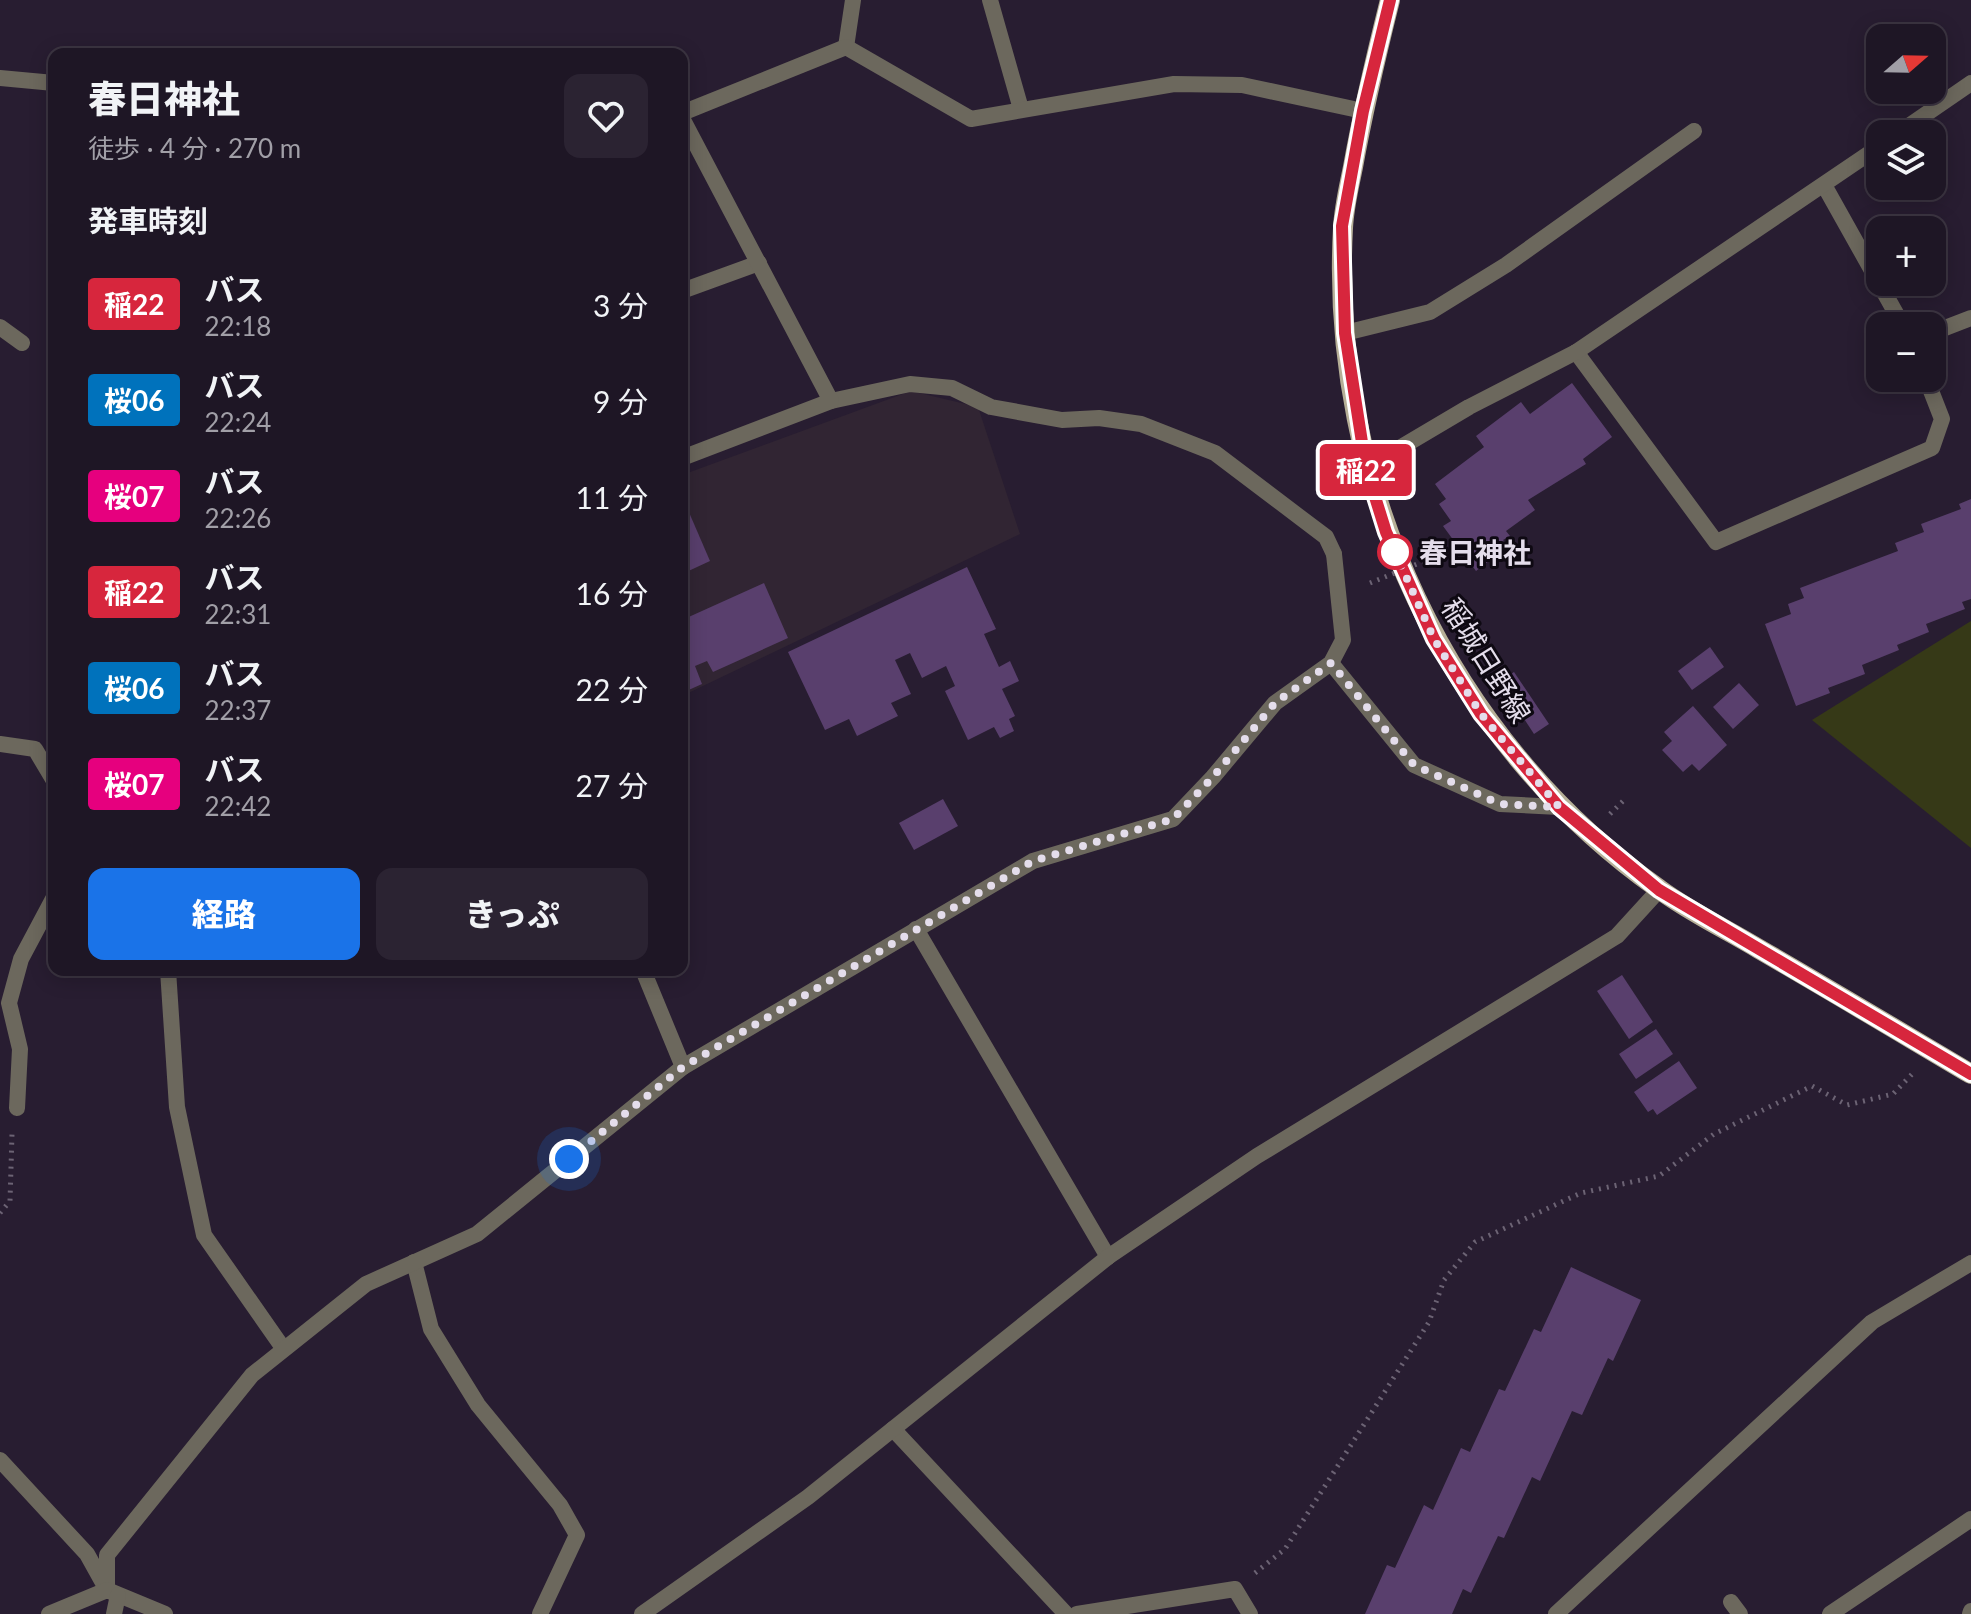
<!DOCTYPE html>
<html lang="ja">
<head>
<meta charset="utf-8">
<style>
	:root { --surface:#1e1625; --page:#2b2332; --text:#f1f3f6; --muted:#a19fa7; --line:#3c3542; --accent:#1a73e8 }
	body { margin:0; font-family:Lato,"Noto Sans JP",sans-serif; background:var(--page); color:var(--text); height:100vh; display:flex; flex-direction:column; font-size:30px; white-space:nowrap }
	* { box-sizing:border-box; margin:0 }
	p { font-size:26px; color:var(--muted) }
	.icon { flex:none; width:44px; height:44px; fill:none; stroke:currentColor; stroke-width:2; stroke-linecap:round; stroke-linejoin:round }
	.map { position:relative; flex:1; overflow:hidden }
	.side { position:absolute; left:48px; top:48px; width:640px; height:928px; display:flex; flex-direction:column; background:var(--surface); border-radius:16px; box-shadow:0 4px 20px #0003,0 0 0 2px var(--line) }
	.side>* { flex:none }
	.badge { padding:0 16px; border-radius:6px; font-size:28px; line-height:52px }
	.needle { width:52px; rotate:70deg }
	.buttons { position:absolute; left:1866px; top:24px; display:grid; gap:16px }
	.buttons a { display:grid; place-items:center; width:80px; height:80px; border-radius:16px; background:var(--surface); box-shadow:0 4px 20px #0003,0 0 0 2px var(--line); font-size:40px }
	.you { position:absolute; width:40px; height:40px; margin:-20px; border:6px solid #fff; border-radius:50%; background:#1a73e8; box-shadow:0 0 0 12px #1a73e833 }
	.map>.badge { position:absolute; translate:-50% -50%; box-shadow:0 0 0 4px #fff }
	h2 { padding:0 40px; font-size:30px; line-height:72px }
	.round { display:grid; place-items:center; flex:none; width:84px; height:84px; border-radius:16px; background:var(--page) }
	.headline { display:flex; align-items:center; justify-content:space-between; height:136px; padding:0 40px }
	h1 { font-size:38px; font-weight:800; line-height:60px }
	.action { display:flex; gap:16px; margin-top:auto; padding:16px 40px }
	.action a { flex:1; height:92px; border-radius:16px; background:var(--accent); color:#fff; font-size:32px; font-weight:800; line-height:92px; text-align:center }
	.action a+a { background:var(--page); color:var(--text) }
	ul { padding:0; list-style:none }
	li { display:flex; align-items:center; gap:24px; height:96px; padding:0 40px }
	li div { flex:1 }
	li b { display:block; font-size:30px }
	li em { font-style:normal }
	li .badge { min-width:88px; font-weight:700; text-align:center }
	.map>svg:first-child { display:block }
</style>
</head>
<body>
<div class="map">
<svg width="1971" height="1614" viewBox="0 0 1971 1614">
	<rect width="100%" height="100%" fill="#281d31"/>
	<!-- education -->
	<path fill="#312533" d="M911,391L978,407L1020,534L682,696V475Z"/>
	<!-- green -->
	<path fill="#363917" d="M1971,621V848L1812,720Z"/>
	<!-- building -->
	<g fill="#593f6d">
		<path d="M1572,383L1612,437L1583,459L1586,464L1528,500L1535,510L1506,531L1510,536L1503,540L1508,546L1476,571L1443,526L1451,521L1439,504L1446,499L1435,484L1484,447L1476,436L1521,402L1530,414Z"/>
		<path d="M1971,499V599L1962,602L1965,609L1926,624L1929,632L1897,645L1899,650L1862,665L1865,674L1828,688L1830,693L1796,706L1765,624L1791,614L1788,604L1804,598L1800,588L1898,551L1895,543L1924,532L1921,524L1961,509L1959,504Z"/>
		<path d="M688,510L710,561L682,574V513Z"/>
		<path d="M967,567L996,629L984,634L999,667L1010,661L1019,681L1002,689L1015,716L1009,719L1014,731L1000,738L994,727L968,740L945,691L955,686L946,666L922,678L910,653L895,660L911,694L891,703L898,716L857,736L849,719L825,730L788,652Z"/>
		<path d="M764,583L788,638L713,672L707,661L695,666L702,684L682,693V620Z"/>
		<path d="M1710,647L1724,667L1692,690L1678,671Z"/>
		<path d="M1514,672L1549,724L1534,734L1500,682Z"/>
		<path d="M1739,683L1759,705L1733,729L1713,707Z"/>
		<path d="M1693,706L1727,745L1699,771L1692,764L1683,772L1662,750L1672,741L1664,732Z"/>
		<path d="M943,799L958,826L914,850L899,823Z"/>
		<path d="M1622,975L1653,1022L1629,1039L1597,991Z"/>
		<path d="M1656,1029L1673,1054L1636,1079L1619,1054Z"/>
		<path d="M1679,1061L1697,1088L1657,1115L1653,1109L1648,1112L1634,1092Z"/>
		<path d="M1571,1267L1641,1300L1613,1361L1608,1358L1582,1415L1572,1411L1540,1481L1532,1477L1504,1538L1498,1536L1471,1593L1463,1589L1452,1614H1365L1387,1565L1395,1568L1424,1505L1433,1510L1461,1448L1470,1452L1499,1389L1505,1391L1534,1329L1541,1332Z"/>
	</g>
	<g fill="none" stroke-linecap="round" stroke-linejoin="round">
		<!-- path -->
		<g stroke="#6c6374" stroke-width="5" stroke-dasharray="2 6" stroke-linecap="butt">
			<path d="M1610,814L1626,798"/>
			<path d="M0,1213L10,1201L12,1134"/>
			<path d="M1255,1573L1285,1549L1429,1322L1444,1280L1475,1242L1581,1193L1659,1176L1714,1134L1812,1086L1847,1105L1893,1094L1914,1072"/>
		</g>
		<!-- service -->
		<g stroke="#6c685d" stroke-width="16">
			<path d="M990,0L1021,109"/>
			<path d="M846,47L853,0"/>
			<path d="M682,291L759,263"/>
			<path d="M1345,333L1430,312L1506,265L1694,131"/>
			<path d="M1932,333L1971,318"/>
			<path d="M831,401L910,384L952,388L991,407L1062,420L1099,418L1141,424L1215,453L1326,537L1334,554"/>
			<path d="M643,970L683,1067"/>
			<path d="M17,1108L20,1049L9,1003L21,959L54,897"/>
			<path d="M0,1460L87,1554L107,1590"/>
			<path d="M1731,1602L1740,1614"/>
		</g>
		<!-- minor -->
		<g stroke="#6c685d" stroke-width="16">
			<path d="M0,78L54,83"/>
			<path d="M682,113L846,47L971,119L1174,84L1242,85L1363,111"/>
			<path d="M682,118L831,401L682,458"/>
			<path d="M1897,134L1971,83"/>
			<path d="M1824,185L1903,326"/>
			<path d="M0,327L22,343"/>
			<path d="M1576,352L1716,542L1932,448L1942,419L1926,378"/>
			<path d="M1366,468L1469,407L1576,352L1880,146"/>
			<path d="M1331,663L1414,765L1500,804L1559,807"/>
			<path d="M0,744L35,749L54,781"/>
			<path d="M916,929L1108,1257"/>
			<path d="M168,970L177,1107L204,1235L283,1348"/>
			<path d="M414,1262L431,1329L478,1405L560,1505L577,1535L540,1614"/>
			<path d="M893,1429L1066,1614"/>
			<path d="M107,1590V1555L252,1375L366,1284L477,1234L683,1067L1033,861L1173,819L1213,777L1275,703L1331,663L1343,640L1334,554"/>
			<path d="M49,1614L107,1590L165,1614"/>
			<path d="M114,1614L118,1595"/>
			<path d="M642,1614L808,1497L1108,1257L1257,1156L1617,936L1659,890"/>
			<path d="M1077,1614L1235,1589L1250,1614"/>
			<path d="M1556,1614L1872,1322L1971,1263"/>
			<path d="M1830,1614L1971,1519"/>
			<path d="M1970,1614L1971,1611"/>
		</g>
		<!-- primary -->
		<path stroke="#b6af97" stroke-width="20" d="M1390,0C1376,56 1363,111 1353,167C1349,187 1344,207 1343,228C1329,485 1448,740 1659,889C1690,912 1726,929 1759,949C1830,990 1900,1032 1971,1074"/>
		<!-- path-bridge -->
		<path stroke="#6c6374" stroke-width="5" stroke-dasharray="2 6" stroke-linecap="butt" d="M1370,583L1432,558"/>
	</g>
	<g fill="none" stroke-linecap="round" stroke-linejoin="round">
		<defs>
			<path id="line" d="M1390,0L1363,111L1342,226L1345,333L1366,468L1386,532L1434,639L1481,714L1559,807L1659,890L1971,1074"/>
		</defs>
		<!-- line casing -->
		<use href="#line" stroke="#fff" stroke-width="18"/>
		<!-- line -->
		<use href="#line" stroke="#d7263d" stroke-width="12"/>
		<!-- walk -->
		<path stroke="#e4ddeb" stroke-width="8" stroke-dasharray="0 14.4" d="M569,1159L683,1067L1033,861L1173,819L1213,777L1275,703L1331,663L1414,765L1500,804L1559,807L1481,714L1434,639L1395,552"/>
	</g>
	<!-- markers -->
	<circle fill="#fff" stroke="#d7263d" stroke-width="4" cx="1395" cy="552" r="16"/>
	<g text-anchor="middle" dominant-baseline="central" stroke-width="6" stroke-linejoin="round" paint-order="stroke">
		<!-- stop labels -->
		<g font-size="28" font-weight="bold" fill="#e4ddeb" stroke="#0e0912" text-anchor="start">
			<text x="1419" y="552">春日神社</text>
		</g>
		<!-- street labels -->
		<g font-size="28" fill="#e4ddeb" stroke="#0e0912">
			<text transform="translate(1487 660) rotate(58)">稲城日野線</text>
		</g>
	</g>
</svg>
<div class="buttons">
<a><svg class="needle" viewBox="-14 -14 28 28"><path d="M0-13l5 13h-10z" fill="#e53935"/><path d="M0 13l5-13h-10z" fill="#a19fa7"/></svg></a>
<a><svg class="icon" aria-label="layers" viewBox="0 0 24 24"><path d="M12 4l9 5-9 5-9-5zM3 14l9 5 9-5"/></svg></a>
<a>+</a>
<a>−</a>
</div>
<div class="you" style="left:569px;top:1159px"></div>
<b class="badge" style="left:1366px;top:470px;background:#d7263d;color:#fff">稲22</b>
<section class="side">
<div class="headline"><div><h1>春日神社</h1><p>徒歩 · 4 分 · 270 m</p></div><a class="round"><svg class="icon" aria-label="heart" viewBox="0 0 24 24"><path d="M12 20l-8-8c-3-5 5-10 8-4 3-6 11-1 8 4z"/></svg></a></div>
<h2>発車時刻</h2>
<ul>
<li><span class="badge" style="background:#d7263d;color:#fff">稲22</span><div><b>バス</b><p>22:18</p></div><em>3 分</em></li>
<li><span class="badge" style="background:#0072bc;color:#fff">桜06</span><div><b>バス</b><p>22:24</p></div><em>9 分</em></li>
<li><span class="badge" style="background:#e6007e;color:#fff">桜07</span><div><b>バス</b><p>22:26</p></div><em>11 分</em></li>
<li><span class="badge" style="background:#d7263d;color:#fff">稲22</span><div><b>バス</b><p>22:31</p></div><em>16 分</em></li>
<li><span class="badge" style="background:#0072bc;color:#fff">桜06</span><div><b>バス</b><p>22:37</p></div><em>22 分</em></li>
<li><span class="badge" style="background:#e6007e;color:#fff">桜07</span><div><b>バス</b><p>22:42</p></div><em>27 分</em></li>
</ul>
<div class="action"><a>経路</a><a>きっぷ</a></div>
</section>
</div>
</body>
</html>
